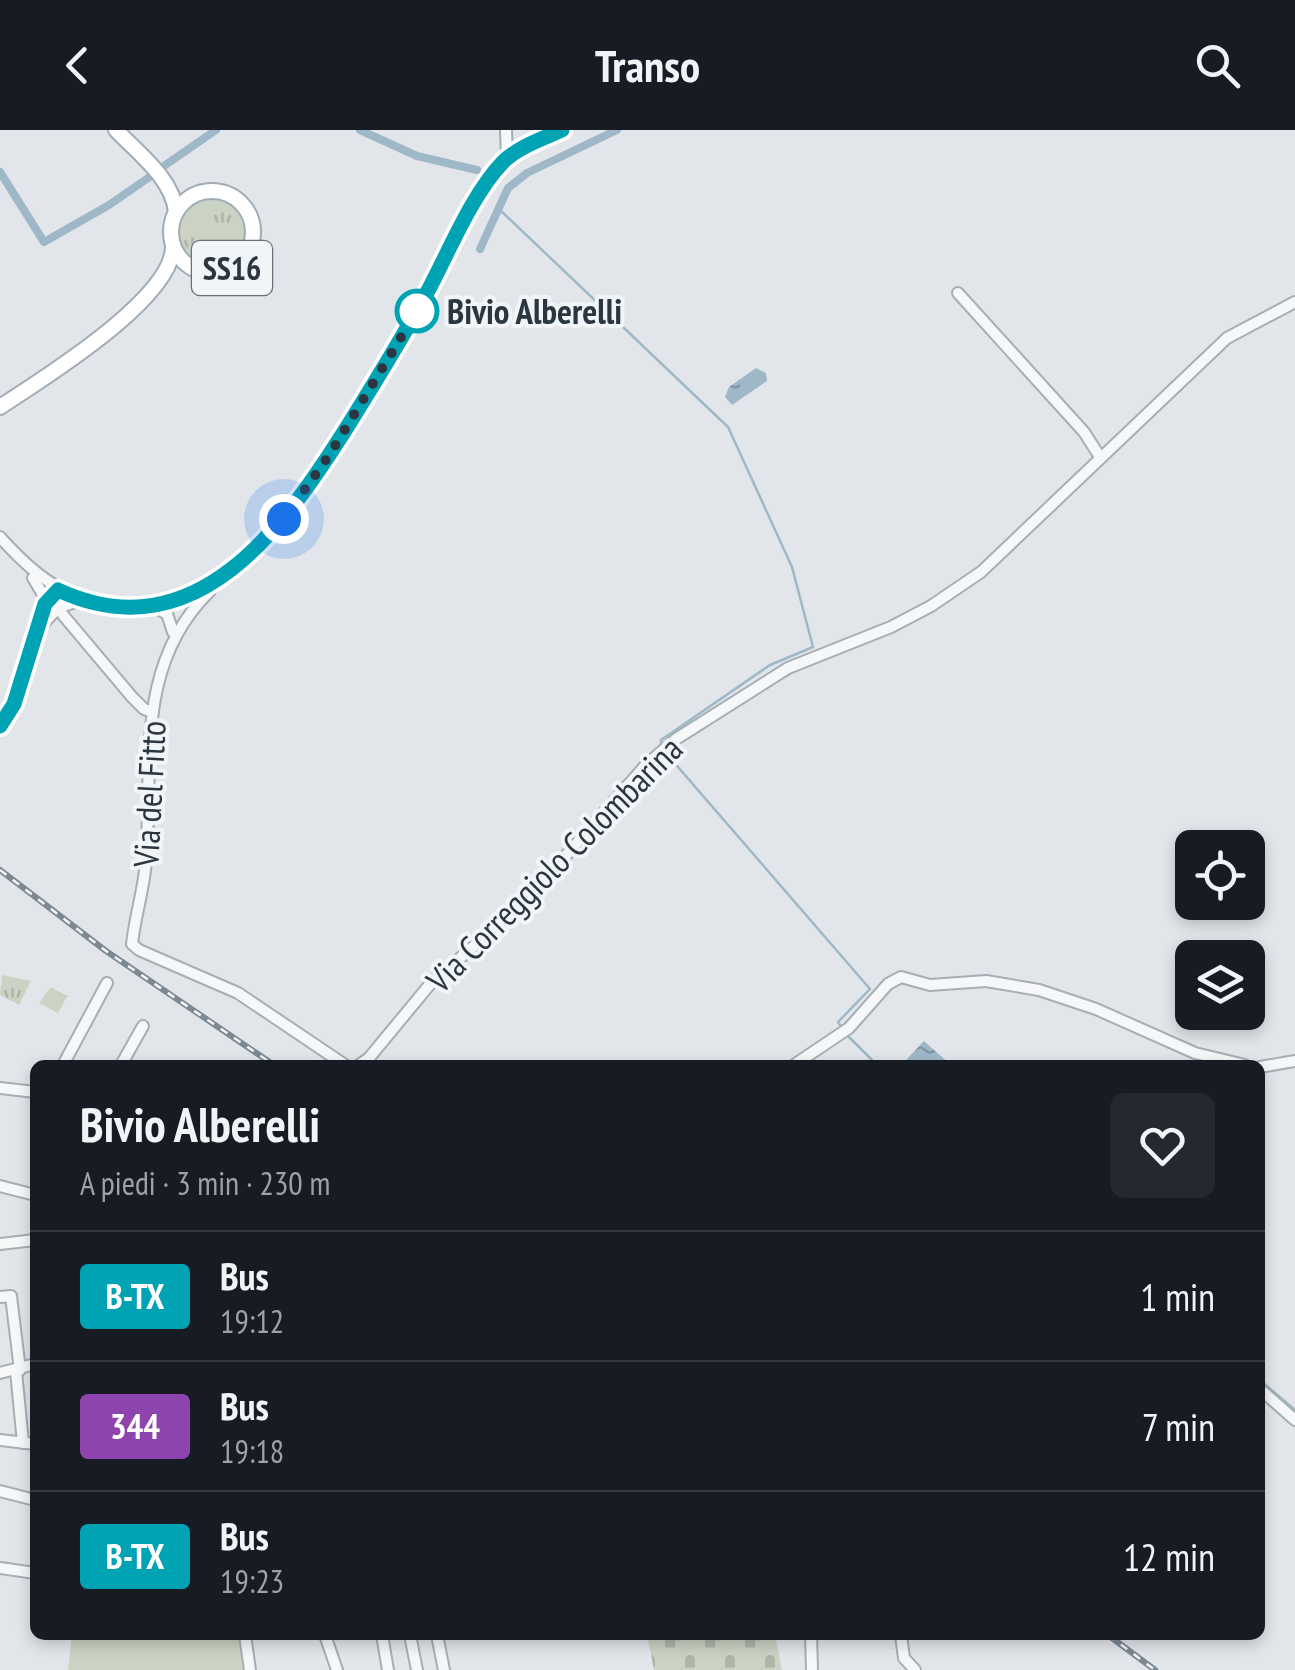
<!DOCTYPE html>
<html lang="it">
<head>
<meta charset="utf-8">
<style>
	:root { --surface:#171b24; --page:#242831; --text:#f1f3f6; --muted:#9ea1a6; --line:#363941 }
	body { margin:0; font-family:"PT Sans Narrow",sans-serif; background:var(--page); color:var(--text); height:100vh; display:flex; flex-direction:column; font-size:38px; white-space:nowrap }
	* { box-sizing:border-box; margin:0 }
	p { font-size:32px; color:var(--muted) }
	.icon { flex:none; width:55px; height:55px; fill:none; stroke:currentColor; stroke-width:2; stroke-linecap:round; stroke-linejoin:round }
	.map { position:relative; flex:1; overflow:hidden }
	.panel { position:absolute; left:30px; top:930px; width:1235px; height:580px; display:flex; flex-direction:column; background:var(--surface); border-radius:15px; box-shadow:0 5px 15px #0003 }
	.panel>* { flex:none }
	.badge { padding:0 20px; border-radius:8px; font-size:35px; line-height:65px }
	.controls { position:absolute; left:1175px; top:700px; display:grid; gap:20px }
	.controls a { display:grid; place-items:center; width:90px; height:90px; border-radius:15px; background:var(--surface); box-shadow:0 5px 15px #0003; font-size:50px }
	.you { position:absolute; width:50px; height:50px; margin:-25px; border:8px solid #fff; border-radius:50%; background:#1a73e8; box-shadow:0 0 0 15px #1a73e833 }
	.map>.badge { position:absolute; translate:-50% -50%; box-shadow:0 0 0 5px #fff }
	.round { display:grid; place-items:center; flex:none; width:105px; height:105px; border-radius:15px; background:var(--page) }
	.summary { display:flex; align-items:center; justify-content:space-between; height:170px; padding:0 50px }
	h1 { font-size:48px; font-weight:800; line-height:75px }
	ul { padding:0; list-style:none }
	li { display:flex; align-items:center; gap:30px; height:130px; padding:0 50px; border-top:2px solid var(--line) }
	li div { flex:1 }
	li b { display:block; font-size:38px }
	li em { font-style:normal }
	li .badge { min-width:110px; font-weight:700; text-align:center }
	header { display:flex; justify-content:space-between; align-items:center; height:130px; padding:0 50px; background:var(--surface); font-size:45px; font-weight:800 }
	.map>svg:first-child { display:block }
</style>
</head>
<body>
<header><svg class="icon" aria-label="back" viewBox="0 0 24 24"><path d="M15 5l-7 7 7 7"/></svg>Transo<svg class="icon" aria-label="search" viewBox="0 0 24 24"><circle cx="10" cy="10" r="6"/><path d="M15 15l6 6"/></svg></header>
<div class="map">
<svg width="1295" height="1540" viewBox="0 0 1295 1540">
	<defs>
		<pattern id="grass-tufts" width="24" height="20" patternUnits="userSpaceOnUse" patternTransform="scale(2.5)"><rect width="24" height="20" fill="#cad3c4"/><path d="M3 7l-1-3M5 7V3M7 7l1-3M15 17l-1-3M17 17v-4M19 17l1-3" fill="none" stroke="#aeb6aa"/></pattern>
		<pattern id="cemetery-stones" width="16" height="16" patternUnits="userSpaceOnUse" patternTransform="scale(2.5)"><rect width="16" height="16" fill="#cad3c4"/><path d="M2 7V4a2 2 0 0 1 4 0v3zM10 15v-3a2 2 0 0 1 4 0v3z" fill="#aeb6aa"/></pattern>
		<pattern id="water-ripples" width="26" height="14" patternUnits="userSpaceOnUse" patternTransform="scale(2.5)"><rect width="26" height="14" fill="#9fb8c8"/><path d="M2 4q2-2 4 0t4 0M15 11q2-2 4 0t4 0" fill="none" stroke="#8296a4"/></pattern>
	</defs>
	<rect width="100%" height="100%" fill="#e2e6ea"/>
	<!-- grass -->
	<g fill="url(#grass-tufts)">
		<circle cx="213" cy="101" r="35"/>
		<path d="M2,845L31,851L19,875L0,865Z"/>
		<path d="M51,857L67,866L58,883L39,873Z"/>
	</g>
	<!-- cemetery -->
	<path fill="url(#cemetery-stones)" d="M647,1505H775L782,1540H654Z"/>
	<!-- pitch -->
	<path fill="#cad3c4" d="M72,1505H240L247,1540H68Z"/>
	<!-- water -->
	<g fill="url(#water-ripples)">
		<path d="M756,238L766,243L767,251L732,275L725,267L729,257Z"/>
		<path d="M924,911L951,935H906L905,931Z"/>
	</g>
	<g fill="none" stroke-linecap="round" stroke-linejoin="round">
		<!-- stream -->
		<g stroke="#9fb8c8" stroke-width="2.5">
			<path d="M499,79L728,297L792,437L813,517L770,535L661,610V615"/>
			<path d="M665,622L870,859L838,892L842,898"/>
			<path d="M847,905L877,935"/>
			<path d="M1260,1250L1295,1280"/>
		</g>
		<!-- canal -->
		<g stroke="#9fb8c8" stroke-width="8">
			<path d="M360,0L417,26L477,40"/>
			<path d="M161,38L216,0"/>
			<path d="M0,42L44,112L109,75L151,46"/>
			<path d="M480,119L508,58L527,43L617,0"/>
		</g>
		<defs>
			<g id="minor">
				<path d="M506,0L507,28"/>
				<path d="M958,163L1084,302L1100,327"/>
				<path d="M0,407C37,449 77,479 136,476C158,474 182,471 202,460C297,407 383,244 435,148C455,110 474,70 499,36L515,22L562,0"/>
				<path d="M33,448L45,468L41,491"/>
				<path d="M210,461C134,535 153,634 146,731C144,759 135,786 132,814L139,820L238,863L345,935"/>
				<path d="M151,475L167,484L173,502"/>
				<path d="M63,485L132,567L144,579L153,582"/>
				<path d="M0,596C30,558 23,476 83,471"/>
				<path d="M63,935L107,853"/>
				<path d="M121,935L143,896"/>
				<path d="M359,935L369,928L431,853L523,774L645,636L676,609L788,538L891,497L931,476L981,442L1227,208L1295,172"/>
				<path d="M794,935L849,898L888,854L901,847L930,855L986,851L1039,860L1096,879L1195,923L1245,935"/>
				<path d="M1260,937L1295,931"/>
				<path d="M0,958L35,962"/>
				<path d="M0,1056L35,1065"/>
				<path d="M0,1114L35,1110"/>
				<path d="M0,1167L11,1166L20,1240"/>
				<path d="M16,1241L23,1313"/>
				<path d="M0,1243L35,1234"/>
				<path d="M1260,1259L1295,1290"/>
				<path d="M0,1310L35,1314"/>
				<path d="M0,1361L35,1370"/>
				<path d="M0,1438L35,1443"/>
				<path d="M245,1505L250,1540"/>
				<path d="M325,1505L337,1540"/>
				<path d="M382,1505L388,1540"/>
				<path d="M410,1505L417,1540"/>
				<path d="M437,1505L444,1540"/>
				<path d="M811,1505L812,1540"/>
				<path d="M901,1505L904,1528L915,1540"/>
			</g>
			<g id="major">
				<path d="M116,0C138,23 173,49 176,82"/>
				<circle cx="212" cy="102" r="41"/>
				<path d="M0,277C42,249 175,168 173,115"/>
			</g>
		</defs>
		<!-- minor casing -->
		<use href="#minor" stroke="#a7aeb4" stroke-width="14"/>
		<!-- major casing -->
		<use href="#major" stroke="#a2acb5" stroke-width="18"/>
		<!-- minor -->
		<use href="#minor" stroke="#f5f7f8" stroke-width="10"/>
		<!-- major -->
		<use href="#major" stroke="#fff" stroke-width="14"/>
		<defs>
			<g id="rail">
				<path d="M0,740L106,821L274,935"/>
				<path d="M1108,1505L1155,1540"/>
			</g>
		</defs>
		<!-- rail casing -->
		<use href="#rail" stroke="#7c8893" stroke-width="6"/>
		<!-- rail -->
		<use href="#rail" stroke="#f2f5f7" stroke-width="2.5" stroke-dasharray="8" stroke-linecap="butt"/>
	</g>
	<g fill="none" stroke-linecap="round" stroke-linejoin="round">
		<defs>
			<path id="line" d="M0,596L14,574L45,474L58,460C196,524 285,396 349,294C377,249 405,204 430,157C450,119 473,63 503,32C518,17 542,9 562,0"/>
		</defs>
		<!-- line casing -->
		<use href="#line" stroke="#fff" stroke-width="22"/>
		<!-- line -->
		<use href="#line" stroke="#00a3b4" stroke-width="15"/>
		<!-- walk -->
		<path stroke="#2b3641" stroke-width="10" stroke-dasharray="0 18" d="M284,389L330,324L417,181"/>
	</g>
	<!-- markers -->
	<circle fill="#fff" stroke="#00a3b4" stroke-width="5" cx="417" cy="181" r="20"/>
	<g text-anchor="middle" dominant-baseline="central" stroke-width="8" stroke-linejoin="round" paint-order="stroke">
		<!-- shield labels -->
		<rect fill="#f2f5f7" stroke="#676f78" stroke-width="2.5" x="192" y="111" width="80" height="54" rx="8"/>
		<g font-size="32" font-weight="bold" fill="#2b3641">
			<text x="232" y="138">SS16</text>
		</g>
		<!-- stop labels -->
		<g font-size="35" font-weight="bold" fill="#2b3641" stroke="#f2f5f7" text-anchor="start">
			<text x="447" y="181">Bivio Alberelli</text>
		</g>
		<!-- street labels -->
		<g font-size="35" fill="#2b3641" stroke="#f2f5f7">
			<text transform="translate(149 664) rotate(-87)">Via del Fitto</text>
			<text transform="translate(554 734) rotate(-45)">Via Correggiolo Colombarina</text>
		</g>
	</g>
</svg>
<div class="controls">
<a><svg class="icon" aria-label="locate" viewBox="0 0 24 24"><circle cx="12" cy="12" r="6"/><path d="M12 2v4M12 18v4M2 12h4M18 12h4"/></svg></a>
<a><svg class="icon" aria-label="layers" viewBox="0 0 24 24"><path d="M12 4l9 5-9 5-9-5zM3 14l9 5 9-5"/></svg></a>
</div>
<div class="you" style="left:284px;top:389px"></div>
<section class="panel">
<div class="summary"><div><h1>Bivio Alberelli</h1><p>A piedi · 3 min · 230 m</p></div><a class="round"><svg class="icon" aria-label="heart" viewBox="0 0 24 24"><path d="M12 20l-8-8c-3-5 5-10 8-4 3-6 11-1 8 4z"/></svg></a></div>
<ul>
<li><span class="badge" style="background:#00a3b4;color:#fff">B-TX</span><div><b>Bus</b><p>19:12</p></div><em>1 min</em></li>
<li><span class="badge" style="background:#8e44ad;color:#fff">344</span><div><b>Bus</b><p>19:18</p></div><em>7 min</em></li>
<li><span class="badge" style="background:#00a3b4;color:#fff">B-TX</span><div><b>Bus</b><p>19:23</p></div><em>12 min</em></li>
</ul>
</section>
</div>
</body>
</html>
